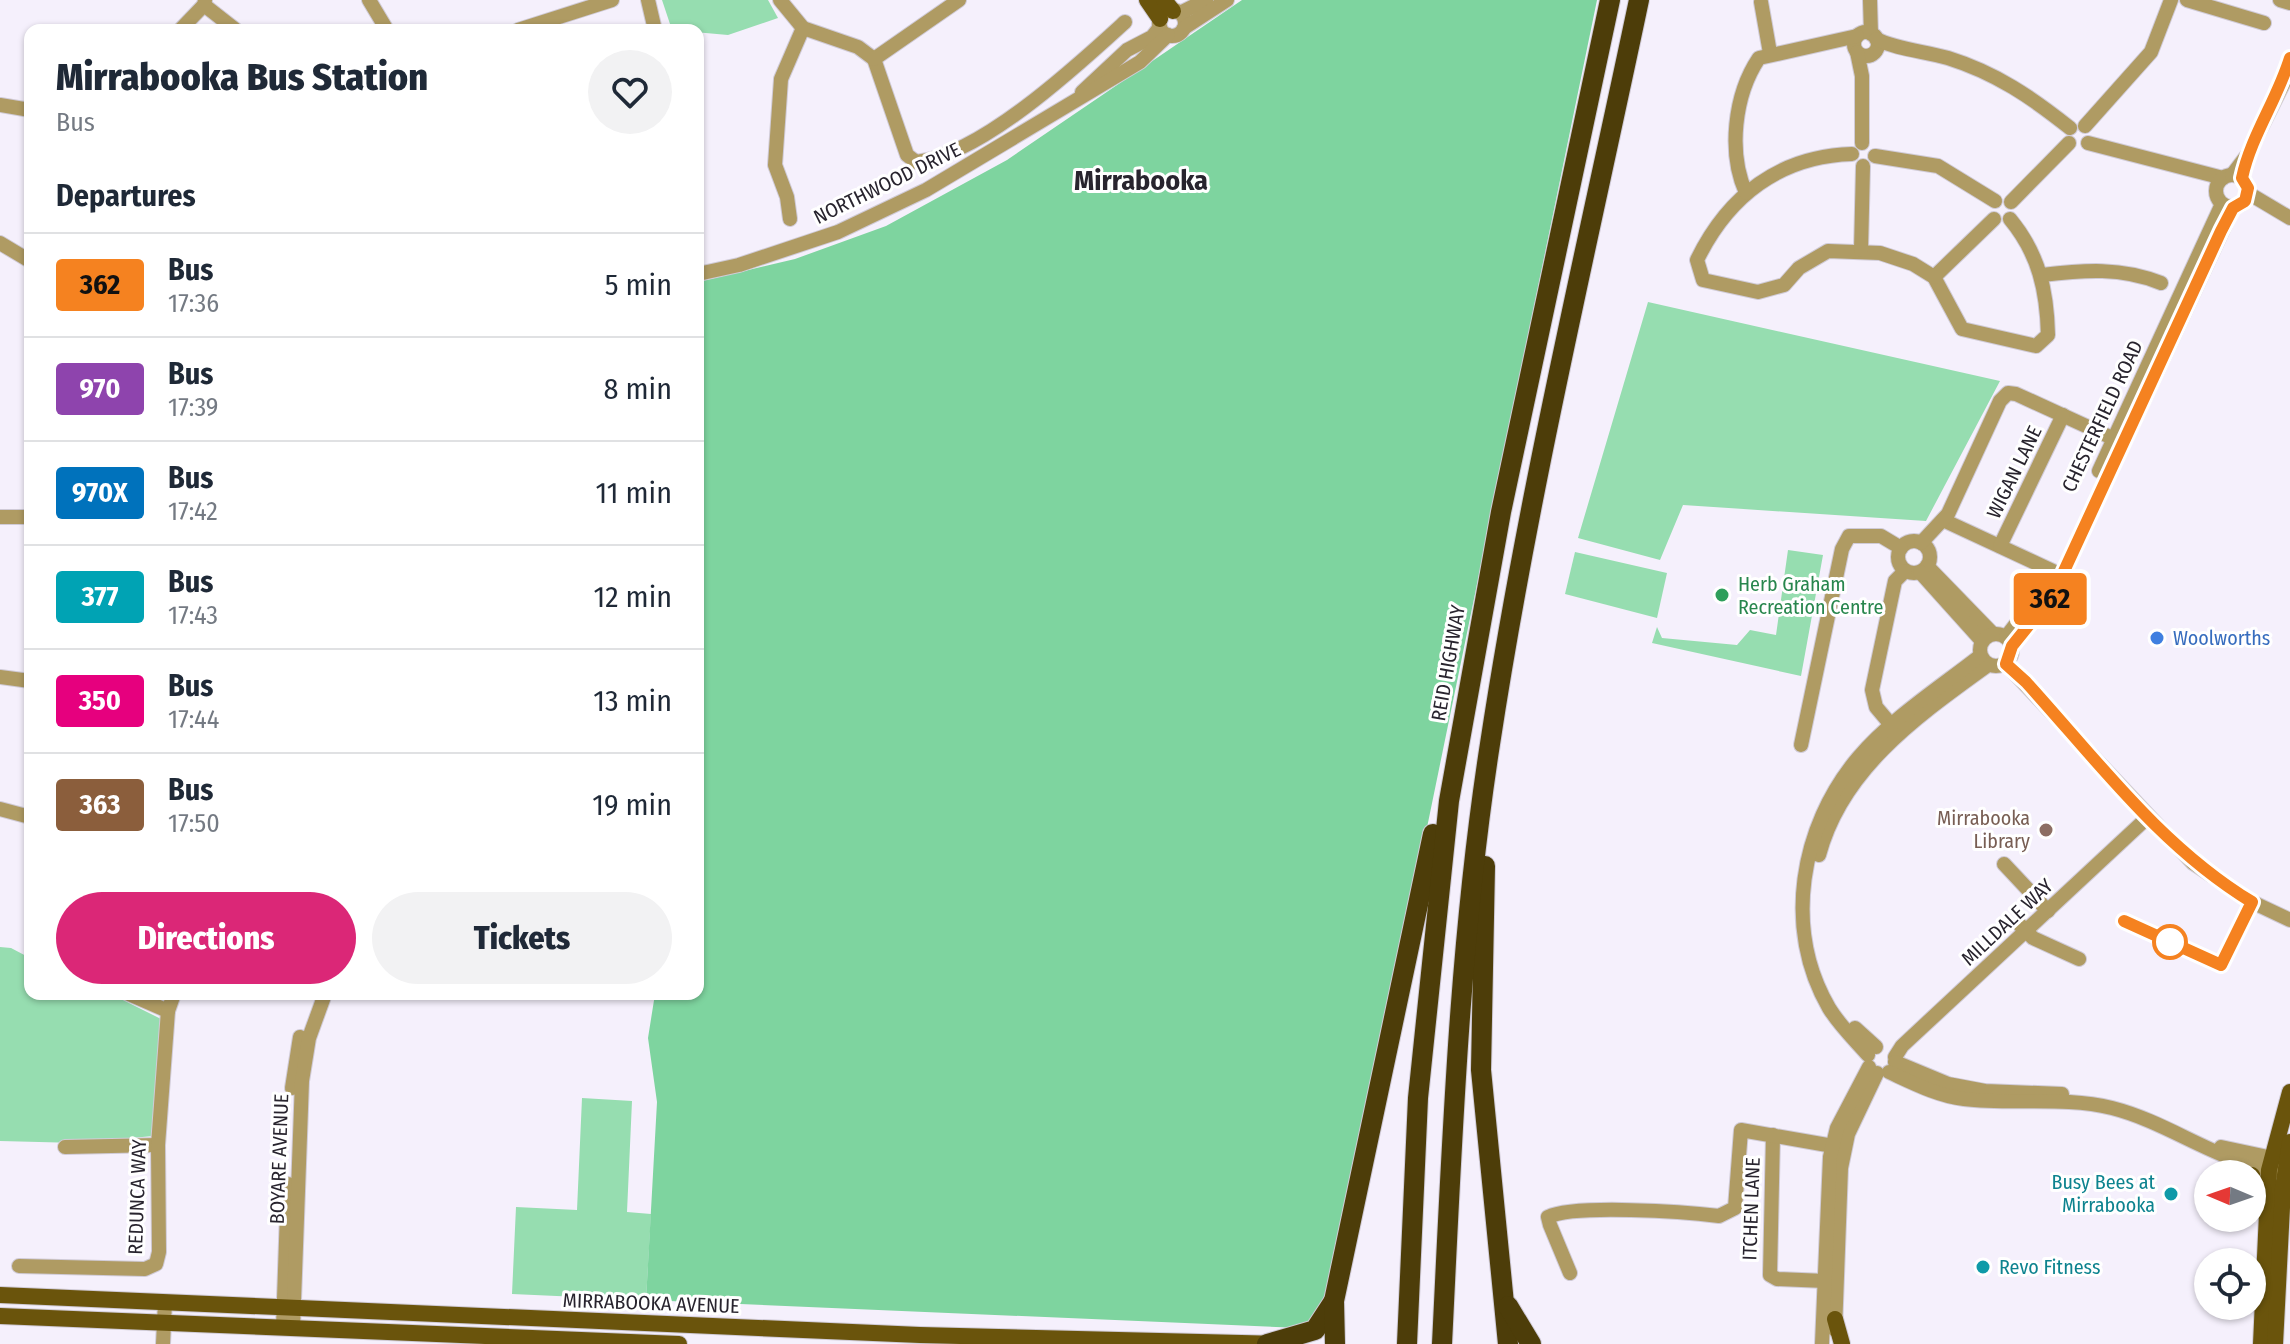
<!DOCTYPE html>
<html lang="en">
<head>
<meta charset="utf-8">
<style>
	:root { --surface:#fff; --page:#f2f2f3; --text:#1f2937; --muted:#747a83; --line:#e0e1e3; --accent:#db2777 }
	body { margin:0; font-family:"Fira Sans Condensed",sans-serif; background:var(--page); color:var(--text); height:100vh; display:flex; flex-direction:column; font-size:30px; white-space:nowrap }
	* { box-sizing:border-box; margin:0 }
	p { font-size:26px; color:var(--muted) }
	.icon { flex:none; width:44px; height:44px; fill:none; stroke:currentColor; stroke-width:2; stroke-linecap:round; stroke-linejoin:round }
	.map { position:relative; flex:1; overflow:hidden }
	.details { position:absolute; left:24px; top:24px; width:680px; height:976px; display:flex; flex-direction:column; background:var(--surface); border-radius:16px; box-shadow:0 2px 6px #0004 }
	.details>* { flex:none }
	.badge { padding:0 16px; border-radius:6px; font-size:28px; line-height:52px }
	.needle { width:52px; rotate:272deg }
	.fabs { position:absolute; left:2194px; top:1160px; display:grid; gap:16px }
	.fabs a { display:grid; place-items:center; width:72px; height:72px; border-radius:50%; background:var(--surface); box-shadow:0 2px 6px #0004; font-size:40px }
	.map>.badge { position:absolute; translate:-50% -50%; box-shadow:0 0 0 4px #fff }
	h2 { padding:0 32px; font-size:30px; line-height:72px }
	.round { display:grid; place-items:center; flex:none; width:84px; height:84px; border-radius:42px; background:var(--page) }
	.head { display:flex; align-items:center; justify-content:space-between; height:136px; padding:0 32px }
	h1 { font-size:38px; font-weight:800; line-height:60px }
	.button { display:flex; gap:16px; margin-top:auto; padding:16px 32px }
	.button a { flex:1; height:92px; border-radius:48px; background:var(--accent); color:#fff; font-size:32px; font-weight:800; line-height:92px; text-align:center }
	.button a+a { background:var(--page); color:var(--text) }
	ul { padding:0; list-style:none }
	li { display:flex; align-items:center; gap:24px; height:104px; padding:0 32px; border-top:2px solid var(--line) }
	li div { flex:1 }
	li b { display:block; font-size:30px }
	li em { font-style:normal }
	li .badge { min-width:88px; font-weight:700; text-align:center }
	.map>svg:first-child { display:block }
</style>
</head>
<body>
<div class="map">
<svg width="2290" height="1344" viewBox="0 0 2290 1344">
	<rect width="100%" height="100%" fill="#f5f0fc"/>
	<!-- green -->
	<g fill="#96ddb0">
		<path d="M662,0H768L778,18L728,35L672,30Z"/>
		<path d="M1648,302L2000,381L1926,521L1683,505L1660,560L1578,538Z"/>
		<path d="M1788,550L1823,555L1801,676L1652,643L1657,627L1662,638L1737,645L1750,630L1776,635Z"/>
		<path d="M1575,552L1667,573L1657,618L1565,594Z"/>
		<path d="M0,947L11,948L30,958V994H111L163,1020L153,1136L78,1143L0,1141Z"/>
		<path d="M582,1098L632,1101L627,1212L651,1214L646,1300L512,1294L516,1207L577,1210Z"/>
	</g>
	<!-- forest -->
	<path fill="#7ed49f" d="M1242,0H1597L1324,1329L646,1300L657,1102L648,1038L655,994H698V282L795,259L886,226L1007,160Z"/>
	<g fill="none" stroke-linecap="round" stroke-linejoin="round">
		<defs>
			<g id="minor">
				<path d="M369,0L387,30"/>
				<path d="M648,0L655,30"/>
				<path d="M780,0L803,28L858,47L874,59L907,155L916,162C980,156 1078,65 1125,22"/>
				<path d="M1870,0L1871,34"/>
				<path d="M2187,0L2264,23"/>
				<path d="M2280,0L2290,3"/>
				<path d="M1761,2L1770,53"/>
				<path d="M204,5L236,30"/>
				<circle cx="1172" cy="23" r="13"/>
				<path d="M1180,13L1206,0"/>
				<path d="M1184,28L1227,0"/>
				<path d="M180,30L204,5L205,0"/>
				<path d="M518,30L612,0"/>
				<circle cx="1866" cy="44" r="12"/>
				<path d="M1876,39C1899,50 1924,51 1948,58C1996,73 2031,97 2070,128"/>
				<path d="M1857,52L1862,76V143"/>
				<path d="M874,59L959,0"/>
				<path d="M1082,92L1127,50L1152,37L1160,27"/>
				<path d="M0,105L30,110"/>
				<path d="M2085,126L2151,52L2171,0"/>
				<path d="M2088,143L2223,178"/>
				<path d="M1852,154C1780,156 1728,196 1697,260L1703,280L1758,292L1784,285L1799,268L1828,251L1880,253L1913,264L1934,277L1962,329L2036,346L2048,335C2047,291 2039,254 2010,219"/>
				<path d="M1875,156L1938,166L1995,201"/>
				<circle cx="2232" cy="191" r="16"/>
				<path d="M2232,175L2248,154L2290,70"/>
				<path d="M1746,193C1728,153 1734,95 1759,58L1857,36"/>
				<path d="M2248,193L2290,218"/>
				<path d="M2011,202L2069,143"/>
				<path d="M790,219L787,197L775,165L781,79L803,28"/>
				<path d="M0,243L30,261"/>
				<path d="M1861,250L1863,166"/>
				<path d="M698,274L739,265L838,232L926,190L1140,62L1168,35"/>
				<path d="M2042,275C2084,270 2121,267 2161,283"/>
				<path d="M1934,277L1994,219"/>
				<path d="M2099,471L2222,204"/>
				<path d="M0,517H30"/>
				<path d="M1943,520L2053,571"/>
				<circle cx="1914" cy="557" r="16"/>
				<path d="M1921,543L1948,514L2000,401L2008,393L2016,394L2121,442"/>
				<path d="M2000,546L2063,415"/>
				<path d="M1927,566L1993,634"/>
				<path d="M1920,572L1982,641"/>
				<circle cx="1996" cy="650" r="16"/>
				<path d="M2006,637L2049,581"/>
				<path d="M2012,646L2053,595L2233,208"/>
				<path d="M2006,664L2193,863L2252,902L2290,920"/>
				<path d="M0,677L30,681"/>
				<path d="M1892,726L1876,707L1872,690L1895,581L1905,571"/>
				<path d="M1801,745L1842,549L1849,536H1881L1901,548"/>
				<path d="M0,809L30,817"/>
				<path d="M1819,855C1842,768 1919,715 1988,665"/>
				<path d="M2004,864L2048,911"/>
				<path d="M2020,925L2033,938L2079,959"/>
				<path d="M129,994L168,1011"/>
				<path d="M1855,1028L1876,1047"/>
				<path d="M1868,1055C1855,1040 1840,1026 1829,1008C1783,929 1800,827 1858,758C1892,718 1939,688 1980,656"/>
				<path d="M1895,1057L1902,1046L2148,817"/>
				<path d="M1895,1062L1948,1084L1985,1091L2062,1094"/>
				<path d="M1889,1072C1913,1083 1938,1096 1964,1099C2013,1105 2064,1096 2112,1108C2171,1123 2218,1163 2279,1171"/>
				<path d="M292,1088L300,1037"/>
				<path d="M1773,1135L1770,1275L1777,1279L1825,1281"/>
				<path d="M65,1147L158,1145"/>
				<path d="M2221,1147L2282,1160"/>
				<path d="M19,1266L145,1269L156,1264L159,1252L158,1145L168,1011L174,994"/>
				<path d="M1570,1273L1550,1225L1548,1217C1575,1204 1686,1212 1719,1216L1735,1208L1741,1130L1833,1146"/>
				<path d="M283,1328L288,1184"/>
				<path d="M293,1328L302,1081L309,1038L325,994"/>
				<path d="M1835,1330L1841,1168L1848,1134L1877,1073"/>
				<path d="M163,1344L165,1302"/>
				<path d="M1822,1344L1830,1157L1837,1128L1869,1067"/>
			</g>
			<g id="major">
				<path d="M1147,0L1160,19"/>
				<path d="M1164,0L1173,11"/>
				<path d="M2252,1175L2262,1207"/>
				<path d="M0,1295L920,1335L1279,1344"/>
				<path d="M0,1316L679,1344"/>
				<path d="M1835,1319L1842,1344"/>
				<path d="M2261,1344L2269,1170L2290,1092"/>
				<path d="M2275,1344L2283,1188L2290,1142"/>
			</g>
			<g id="highway">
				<path d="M1485,866L1481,1070L1508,1344"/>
				<path d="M1508,1306L1531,1344"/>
				<path d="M1267,1344L1315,1330L1334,1301"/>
				<path d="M1335,1344L1334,1301L1433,834"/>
				<path d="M1407,1344L1418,1098L1449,801L1501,512L1610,0"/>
				<path d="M1442,1344C1452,1143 1459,943 1490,744C1528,494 1587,247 1639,0"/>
			</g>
		</defs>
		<!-- minor casing -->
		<use href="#minor" stroke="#d0cbd7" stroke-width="16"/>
		<!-- major casing -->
		<use href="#major" stroke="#d0cbd7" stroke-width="18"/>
		<!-- highway casing -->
		<use href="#highway" stroke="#d0cbd7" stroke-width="22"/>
		<!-- minor -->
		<use href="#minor" stroke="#af9b63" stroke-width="14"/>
		<!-- major -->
		<use href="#major" stroke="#6a540c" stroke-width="16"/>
		<!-- highway -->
		<use href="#highway" stroke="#4d3d09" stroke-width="20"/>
	</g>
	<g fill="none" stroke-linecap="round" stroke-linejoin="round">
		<defs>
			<path id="line" d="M2124,921L2221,965L2252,902C2161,847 2097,760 2026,682L2006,664L2012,646L2053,595L2221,231L2233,208L2245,201L2248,188L2242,178C2251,136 2277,100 2290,58"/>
		</defs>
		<!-- line casing -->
		<use href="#line" stroke="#fff" stroke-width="18"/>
		<!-- line -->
		<use href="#line" stroke="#f58220" stroke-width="12"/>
	</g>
	<!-- markers -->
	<circle fill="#2e9e5b" stroke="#fff" stroke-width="3" cx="1722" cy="595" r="8"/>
	<circle fill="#3f7fe0" stroke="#fff" stroke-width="3" cx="2157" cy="638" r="8"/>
	<circle fill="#8d6e63" stroke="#fff" stroke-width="3" cx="2046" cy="830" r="8"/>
	<circle fill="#fff" stroke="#f58220" stroke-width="4" cx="2170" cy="942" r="16"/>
	<g fill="#0f9aa8" stroke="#fff" stroke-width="3">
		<circle cx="2171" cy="1194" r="8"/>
		<circle cx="1983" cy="1267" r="8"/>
	</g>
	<g text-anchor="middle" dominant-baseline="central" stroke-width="6" stroke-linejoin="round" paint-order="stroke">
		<!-- street labels -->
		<g font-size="20" fill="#28242e" stroke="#fff">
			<text transform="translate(887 183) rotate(-26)">NORTHWOOD DRIVE</text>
			<text transform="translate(2102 416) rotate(-65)">CHESTERFIELD ROAD</text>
			<text transform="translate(2014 472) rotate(-64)">WIGAN LANE</text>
			<text transform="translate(1448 663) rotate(-80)">REID HIGHWAY</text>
			<text transform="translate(2007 922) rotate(-43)">MILLDALE WAY</text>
			<text transform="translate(279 1159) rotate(-88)">BOYARE AVENUE</text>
			<text transform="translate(137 1197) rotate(-88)">REDUNCA WAY</text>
			<text transform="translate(1751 1209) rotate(-88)">ITCHEN LANE</text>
			<text transform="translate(651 1303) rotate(2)">MIRRABOOKA AVENUE</text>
		</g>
		<!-- leisure labels -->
		<g font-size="20" fill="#27864d" stroke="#fff" text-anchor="start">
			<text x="1738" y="584">Herb Graham<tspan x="1738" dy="23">Recreation Centre</tspan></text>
		</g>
		<!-- shop labels -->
		<g font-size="20" fill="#366cbe" stroke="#fff" text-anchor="start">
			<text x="2173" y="638">Woolworths</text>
		</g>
		<!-- education labels -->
		<g font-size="20" fill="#785e54" stroke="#fff" text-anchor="end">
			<text x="2030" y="818">Mirrabooka<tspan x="2030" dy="23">Library</tspan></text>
		</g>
		<!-- culture labels -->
		<g font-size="20" fill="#0d838f" stroke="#fff" text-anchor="end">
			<text x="2155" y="1182">Busy Bees at<tspan x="2155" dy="23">Mirrabooka</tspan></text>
			<text x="1999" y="1267" text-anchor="start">Revo Fitness</text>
		</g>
		<!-- district labels -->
		<g font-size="28" font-weight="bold" fill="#28242e" stroke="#fff">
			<text x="1141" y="180">Mirrabooka</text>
		</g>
	</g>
</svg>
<div class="fabs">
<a><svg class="needle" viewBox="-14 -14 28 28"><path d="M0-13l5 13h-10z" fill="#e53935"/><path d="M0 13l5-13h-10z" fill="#747a83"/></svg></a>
<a><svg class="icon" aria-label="locate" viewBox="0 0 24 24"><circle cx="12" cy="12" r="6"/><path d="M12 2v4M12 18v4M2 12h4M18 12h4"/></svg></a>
</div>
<b class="badge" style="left:2050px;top:599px;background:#f58220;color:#111">362</b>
<section class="details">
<div class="head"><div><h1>Mirrabooka Bus Station</h1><p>Bus</p></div><a class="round"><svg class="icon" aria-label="heart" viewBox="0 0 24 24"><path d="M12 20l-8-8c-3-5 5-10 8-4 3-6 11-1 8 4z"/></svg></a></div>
<h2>Departures</h2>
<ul>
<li><span class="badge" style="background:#f58220;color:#111">362</span><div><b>Bus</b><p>17:36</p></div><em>5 min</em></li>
<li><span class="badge" style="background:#8e44ad;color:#fff">970</span><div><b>Bus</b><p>17:39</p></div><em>8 min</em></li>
<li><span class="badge" style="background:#0072bc;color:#fff">970X</span><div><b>Bus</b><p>17:42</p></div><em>11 min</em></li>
<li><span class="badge" style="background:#00a3b4;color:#fff">377</span><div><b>Bus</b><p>17:43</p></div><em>12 min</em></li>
<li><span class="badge" style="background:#e6007e;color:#fff">350</span><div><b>Bus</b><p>17:44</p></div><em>13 min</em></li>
<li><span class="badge" style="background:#8b5e3c;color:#fff">363</span><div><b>Bus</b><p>17:50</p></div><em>19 min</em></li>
</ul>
<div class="button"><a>Directions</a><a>Tickets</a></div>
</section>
</div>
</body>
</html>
